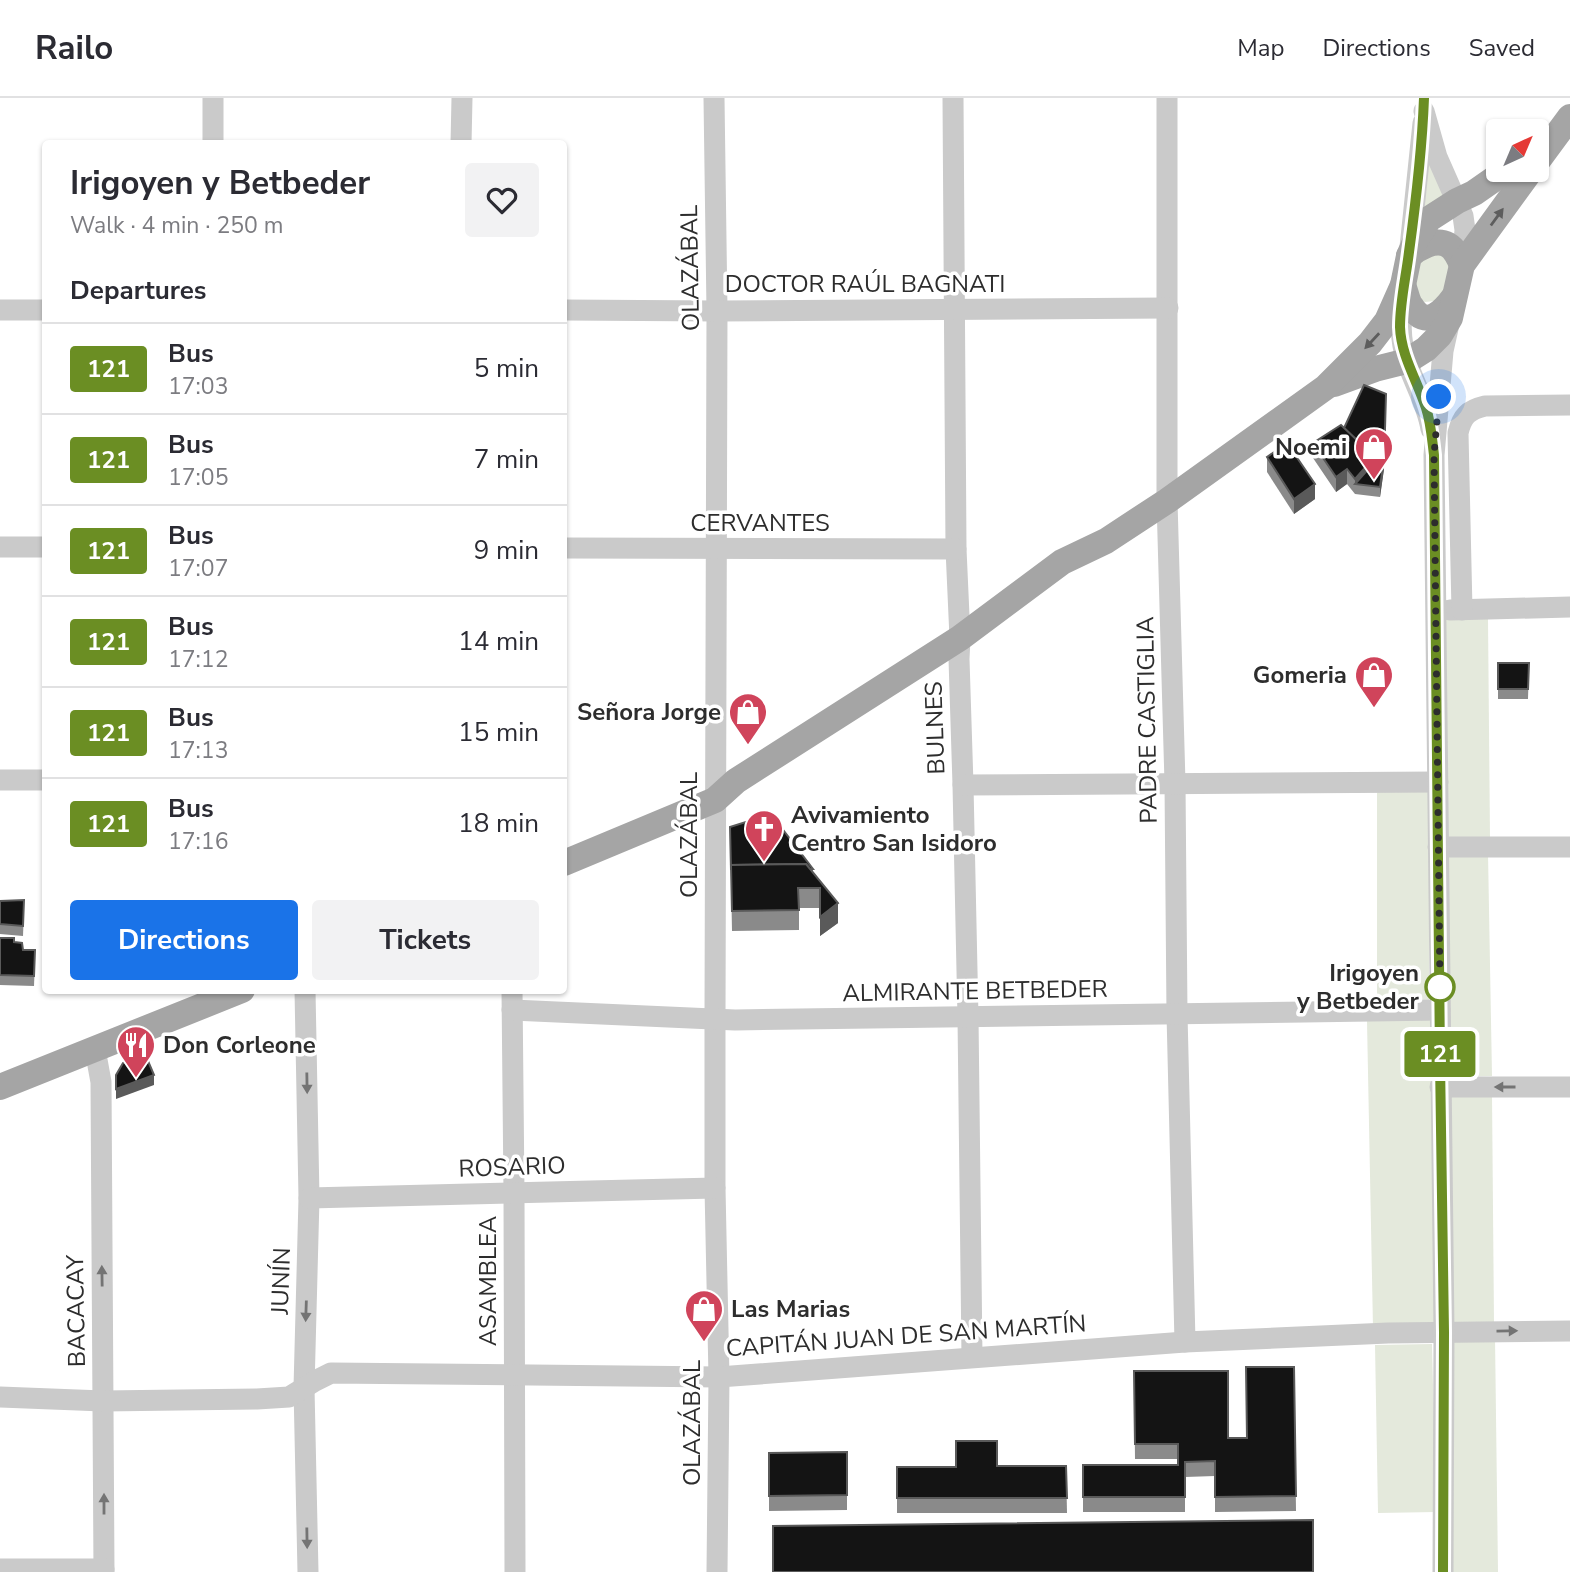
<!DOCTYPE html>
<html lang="en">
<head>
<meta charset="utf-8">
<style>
	:root { --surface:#fff; --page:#f2f2f3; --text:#2b2b33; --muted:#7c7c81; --line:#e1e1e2; --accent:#1a73e8 }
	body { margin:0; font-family:"Nunito Sans",sans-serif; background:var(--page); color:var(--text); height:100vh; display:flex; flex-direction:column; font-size:26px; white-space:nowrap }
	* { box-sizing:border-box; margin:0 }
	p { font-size:23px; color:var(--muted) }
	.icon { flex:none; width:38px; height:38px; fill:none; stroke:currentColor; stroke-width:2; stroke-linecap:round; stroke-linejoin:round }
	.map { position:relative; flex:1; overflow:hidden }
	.details { position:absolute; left:42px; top:42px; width:525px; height:854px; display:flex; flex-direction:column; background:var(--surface); border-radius:7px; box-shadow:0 2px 5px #0004 }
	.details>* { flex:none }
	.badge { padding:0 14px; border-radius:5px; font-size:24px; line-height:46px }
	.needle { width:46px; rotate:44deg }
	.fabs { position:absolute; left:1486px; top:21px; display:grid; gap:14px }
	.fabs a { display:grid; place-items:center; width:63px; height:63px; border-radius:7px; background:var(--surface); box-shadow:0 2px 5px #0004; font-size:35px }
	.you { position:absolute; width:35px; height:35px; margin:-18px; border:5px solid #fff; border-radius:50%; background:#1a73e8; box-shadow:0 0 0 10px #1a73e833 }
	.map>.badge { position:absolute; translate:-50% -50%; box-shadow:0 0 0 4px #fff }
	h2 { padding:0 28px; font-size:26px; line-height:63px }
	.round { display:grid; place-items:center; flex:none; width:74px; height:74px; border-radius:7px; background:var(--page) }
	.head { display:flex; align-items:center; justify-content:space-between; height:119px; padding:0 28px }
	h1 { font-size:33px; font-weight:700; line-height:52px }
	.action { display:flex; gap:14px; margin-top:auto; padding:14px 28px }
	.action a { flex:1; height:80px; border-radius:7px; background:var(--accent); color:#fff; font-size:28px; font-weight:700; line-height:80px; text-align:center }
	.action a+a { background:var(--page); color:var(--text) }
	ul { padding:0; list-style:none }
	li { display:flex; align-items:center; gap:21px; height:91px; padding:0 28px; border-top:2px solid var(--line) }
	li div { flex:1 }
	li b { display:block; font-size:26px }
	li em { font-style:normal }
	li .badge { min-width:77px; font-weight:700; text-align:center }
	header { display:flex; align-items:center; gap:42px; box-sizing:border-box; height:98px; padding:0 35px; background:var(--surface); border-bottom:2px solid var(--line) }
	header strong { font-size:33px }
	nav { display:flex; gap:38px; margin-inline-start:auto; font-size:24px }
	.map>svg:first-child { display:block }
</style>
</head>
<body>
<header>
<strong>Railo</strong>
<nav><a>Map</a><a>Directions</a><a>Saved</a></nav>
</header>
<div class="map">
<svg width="1570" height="1474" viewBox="0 0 1570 1474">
	<rect width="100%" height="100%" fill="#fff"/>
	<!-- green -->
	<g fill="#e4e9dc">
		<path d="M1427,53L1447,101L1420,122Z"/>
		<path d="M1429,154L1450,160L1448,189L1435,203L1425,204L1418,201C1410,180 1416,170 1429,154Z"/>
		<path d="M1444,521H1488L1490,740H1446Z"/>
		<path d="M1377,690H1429V904L1377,903Z"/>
		<path d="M1445,755H1488L1492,978L1449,979Z"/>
		<path d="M1434,920L1440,1229L1373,1230L1367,923Z"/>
		<path d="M1449,997H1492L1494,1224H1450Z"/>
		<path d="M1495,1239L1498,1474H1449L1447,1240Z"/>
		<path d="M1432,1246L1436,1414L1378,1415L1375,1247Z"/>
	</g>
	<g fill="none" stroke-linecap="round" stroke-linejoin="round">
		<!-- minor -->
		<g stroke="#cacaca" stroke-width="21">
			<path d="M714,0L717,213L715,920V1090L719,1279L717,1474"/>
			<path d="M953,0L956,451L960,540L959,561L963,687L968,919L972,1259"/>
			<path d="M1167,0V403L1175,685L1177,916L1185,1244"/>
			<path d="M1424,13L1437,59L1463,118L1465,132L1462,167"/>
			<path d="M213,46V0"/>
			<path d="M461,46L462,0"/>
			<path d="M1410,149L1423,25"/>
			<path d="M1403,197C1401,219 1399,241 1407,263C1414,286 1427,306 1431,331"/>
			<path d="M0,212H46"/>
			<path d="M564,212L717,213L1168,210"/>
			<path d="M0,449H46"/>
			<path d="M564,450L956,451"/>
			<path d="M1450,512L1570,509"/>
			<path d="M1462,512L1458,335C1462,318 1468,312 1485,308L1570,307"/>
			<path d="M0,682H46"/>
			<path d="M963,687L1438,684"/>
			<path d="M1438,749H1570"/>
			<path d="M305,892L309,1100L304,1290L308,1474"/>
			<path d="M512,892L514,1095L515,1474"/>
			<path d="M512,912L735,922L1440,912"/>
			<path d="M95,951L101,984L104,1474"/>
			<path d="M1440,989H1570"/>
			<path d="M309,1100L715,1090"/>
			<path d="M0,1299L103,1303L257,1301L289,1299L315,1283L331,1275L719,1279L1185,1244L1388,1235L1570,1233"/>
			<path d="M0,1471H104"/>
			<path d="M1443,1474L1444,1234L1434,357L1443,253L1449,226"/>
		</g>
		<!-- major -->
		<g stroke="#a5a5a5" stroke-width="26">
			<path d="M1536,65L1570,19"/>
			<path d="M1409,158C1418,150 1435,140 1448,147C1455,151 1459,160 1462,167"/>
			<path d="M1403,187C1406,194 1407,203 1411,208C1426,232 1443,214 1454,199"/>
			<path d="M1334,286L1375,271L1407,263L1426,251L1440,237L1450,220L1462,167L1531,72"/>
			<path d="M564,765L715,702L736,683L960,540L1062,464L1106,443L1167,403L1326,289L1370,245L1387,223L1403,187L1409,158L1416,142L1429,121L1457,103L1474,95L1507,72"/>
			<path d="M0,989L242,892"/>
		</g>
	</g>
	<!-- wall -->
	<g fill="#8a8a8a">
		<path d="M1313,345L1384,371L1380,399L1355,396L1347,386L1336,394L1313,360Z"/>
		<path d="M1267,359L1315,401L1294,416L1267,374Z"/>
		<path d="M1498,565H1529L1528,601H1498Z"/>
		<path d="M730,729L813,771V774L838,825L820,838V810H799V832L732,833Z"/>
		<path d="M0,803L24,812L23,838L0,836Z"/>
		<path d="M0,840L14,844L35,862L34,888L0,887Z"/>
		<path d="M1294,1269L1296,1413L1215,1414V1378L1185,1379V1414H1083V1367H1178V1361H1135L1134,1273L1228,1340H1247Z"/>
		<path d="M847,1354V1412L769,1413V1355Z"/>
		<path d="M997,1368H1066L1067,1415H897V1369Z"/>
	</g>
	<!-- shaded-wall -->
	<g fill="#5a5a5a">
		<path d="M1386,296L1384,371L1380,399V389L1384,361Z"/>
		<path d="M1379,354V369L1355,386V381Z"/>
		<path d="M1347,371V386L1336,394V379Z"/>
		<path d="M1315,386V401L1294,416V401Z"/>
		<path d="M838,805V825L820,838V819Z"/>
		<path d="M154,977V987L116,1001V991Z"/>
	</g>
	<!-- building -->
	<g fill="#141414" stroke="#5a5a5a" stroke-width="2">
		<path d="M1364,287L1386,296L1384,366V361L1379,359V354L1363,348L1344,330Z"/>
		<path d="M1341,327L1363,348L1379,354L1355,381L1347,371L1336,379L1313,345Z"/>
		<path d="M1287,345L1315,386L1294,401L1267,359Z"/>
		<path d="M1379,359L1384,361L1380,389L1355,386Z"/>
		<path d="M1498,565H1529L1528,591H1498Z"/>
		<path d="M771,716L813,771H810L806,766L731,767V772L730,729Z"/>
		<path d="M806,766L838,805L820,819V790H798L799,812L732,813L731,767Z"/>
		<path d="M24,802L23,828L0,826V803Z"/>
		<path d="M0,840H14V844L22,845L23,852H35L34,878L0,877Z"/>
		<path d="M145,956L154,977L116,991V977L123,965Z"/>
		<path d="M1246,1269H1294L1296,1398L1215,1399V1363L1185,1364V1399H1083V1367H1178V1346H1135L1134,1273H1228V1340H1247Z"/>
		<path d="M956,1343H997V1368H1066L1067,1400H897V1369H956Z"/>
		<path d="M847,1354V1397L769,1398V1355Z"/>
		<path d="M1313,1422V1474H773V1428Z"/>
	</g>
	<!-- one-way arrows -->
	<defs><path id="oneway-solid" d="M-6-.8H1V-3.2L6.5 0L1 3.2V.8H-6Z" transform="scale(1.75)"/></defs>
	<g fill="#5d5d5d">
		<use href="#oneway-solid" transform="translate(1497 119) rotate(-54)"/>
		<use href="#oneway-solid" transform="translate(1372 243) rotate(133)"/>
	</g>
	<g fill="#747474">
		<use href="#oneway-solid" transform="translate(307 985) rotate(89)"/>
		<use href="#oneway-solid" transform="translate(1505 989) rotate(180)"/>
		<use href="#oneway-solid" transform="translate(102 1178) rotate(-91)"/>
		<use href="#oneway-solid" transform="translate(306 1213) rotate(92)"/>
		<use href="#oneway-solid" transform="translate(1507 1233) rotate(-1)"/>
		<use href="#oneway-solid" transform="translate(104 1406) rotate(-90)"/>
		<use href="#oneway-solid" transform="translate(307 1440) rotate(89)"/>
	</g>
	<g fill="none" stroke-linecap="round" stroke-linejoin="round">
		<defs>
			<path id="line" d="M1424,0C1422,52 1416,103 1409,154C1406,179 1400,203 1400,229C1401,258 1417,282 1426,310C1431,325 1432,341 1434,357L1440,963L1444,1234L1443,1474"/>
		</defs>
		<!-- line casing -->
		<use href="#line" stroke="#fff" stroke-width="16"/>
		<!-- line -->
		<use href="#line" stroke="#6b8e23" stroke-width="10"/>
		<!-- walk -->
		<path stroke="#2d2d2d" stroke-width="7" stroke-dasharray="0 12.6" d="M1439,299L1434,357L1440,890V889"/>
	</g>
	<!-- icons -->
	<defs>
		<symbol id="shop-pin" viewBox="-11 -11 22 30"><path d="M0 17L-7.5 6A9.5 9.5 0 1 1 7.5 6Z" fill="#d0445b" stroke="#fff"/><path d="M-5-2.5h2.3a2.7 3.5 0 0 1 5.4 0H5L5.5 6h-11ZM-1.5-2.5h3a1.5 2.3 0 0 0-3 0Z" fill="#fff"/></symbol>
		<symbol id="church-pin" viewBox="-11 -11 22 30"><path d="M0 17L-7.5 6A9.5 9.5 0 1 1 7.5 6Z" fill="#d0445b" stroke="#fff"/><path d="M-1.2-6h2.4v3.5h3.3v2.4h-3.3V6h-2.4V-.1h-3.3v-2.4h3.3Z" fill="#fff"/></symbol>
		<symbol id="restaurant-pin" viewBox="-11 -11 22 30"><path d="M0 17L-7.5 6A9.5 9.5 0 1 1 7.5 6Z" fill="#d0445b" stroke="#fff"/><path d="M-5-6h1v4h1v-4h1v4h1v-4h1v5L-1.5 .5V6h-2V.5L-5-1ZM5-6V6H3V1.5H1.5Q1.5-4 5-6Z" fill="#fff"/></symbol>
	</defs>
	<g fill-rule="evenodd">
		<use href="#shop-pin" x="1352" y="327" width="44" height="60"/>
		<use href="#shop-pin" x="1352" y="555" width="44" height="60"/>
		<use href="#shop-pin" x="726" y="592" width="44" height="60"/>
		<use href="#church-pin" x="742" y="709" width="44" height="60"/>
		<use href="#restaurant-pin" x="114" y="925" width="44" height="60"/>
		<use href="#shop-pin" x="682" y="1189" width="44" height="60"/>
	</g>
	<!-- markers -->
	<circle fill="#fff" stroke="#6b8e23" stroke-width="3.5" cx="1440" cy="889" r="14"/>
	<g text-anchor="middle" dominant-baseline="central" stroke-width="7" stroke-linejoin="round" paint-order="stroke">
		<!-- street labels -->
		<g font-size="24" fill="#2d2d2d" stroke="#fff">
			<text transform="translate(690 170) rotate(-91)">OLAZÁBAL</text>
			<text x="865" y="186">DOCTOR RAÚL BAGNATI</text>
			<text x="760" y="425">CERVANTES</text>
			<text transform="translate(1147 622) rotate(-91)">PADRE CASTIGLIA</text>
			<text transform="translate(935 630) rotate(-92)">BULNES</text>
			<text transform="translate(689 737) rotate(-90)">OLAZÁBAL</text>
			<text transform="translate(975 893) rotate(-1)">ALMIRANTE BETBEDER</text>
			<text transform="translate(512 1069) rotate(-2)">ROSARIO</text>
			<text transform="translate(281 1183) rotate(-88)">JUNÍN</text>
			<text transform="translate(488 1183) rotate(-90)">ASAMBLEA</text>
			<text transform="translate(76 1213) rotate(-91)">BACACAY</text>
			<text transform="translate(906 1238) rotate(-4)">CAPITÁN JUAN DE SAN MARTÍN</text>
			<text transform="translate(692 1325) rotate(-90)">OLAZÁBAL</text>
		</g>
		<!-- poi labels -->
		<g font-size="24" font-weight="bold" fill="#2d2d2d" stroke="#fff" text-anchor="end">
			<text x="1347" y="349">Noemi</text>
			<text x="1347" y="577">Gomeria</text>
			<text x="721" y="614">Señora Jorge</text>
			<text x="791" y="717" text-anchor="start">Avivamiento<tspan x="791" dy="28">Centro San Isidoro</tspan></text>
			<text x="163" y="947" text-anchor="start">Don Corleone</text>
			<text x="731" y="1211" text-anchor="start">Las Marias</text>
		</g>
		<!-- stop labels -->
		<g font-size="24" font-weight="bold" fill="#2d2d2d" stroke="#fff" text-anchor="end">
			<text x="1419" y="875">Irigoyen<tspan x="1419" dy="28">y Betbeder</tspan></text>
		</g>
	</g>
</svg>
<div class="fabs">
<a><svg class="needle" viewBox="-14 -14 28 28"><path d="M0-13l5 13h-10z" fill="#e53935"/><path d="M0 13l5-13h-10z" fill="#7c7c81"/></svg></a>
</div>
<div class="you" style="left:1439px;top:299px"></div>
<b class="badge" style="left:1440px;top:956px;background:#6b8e23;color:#fff">121</b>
<section class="details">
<div class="head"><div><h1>Irigoyen y Betbeder</h1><p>Walk · 4 min · 250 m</p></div><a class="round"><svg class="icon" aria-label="heart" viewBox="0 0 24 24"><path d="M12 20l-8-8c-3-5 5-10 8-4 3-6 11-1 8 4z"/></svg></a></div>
<h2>Departures</h2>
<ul>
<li><span class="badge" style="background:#6b8e23;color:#fff">121</span><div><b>Bus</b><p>17:03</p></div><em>5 min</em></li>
<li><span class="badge" style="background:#6b8e23;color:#fff">121</span><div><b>Bus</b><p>17:05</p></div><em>7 min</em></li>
<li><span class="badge" style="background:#6b8e23;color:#fff">121</span><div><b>Bus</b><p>17:07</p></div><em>9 min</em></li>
<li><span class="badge" style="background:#6b8e23;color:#fff">121</span><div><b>Bus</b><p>17:12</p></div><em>14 min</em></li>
<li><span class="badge" style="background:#6b8e23;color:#fff">121</span><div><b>Bus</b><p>17:13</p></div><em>15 min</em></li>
<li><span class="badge" style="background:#6b8e23;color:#fff">121</span><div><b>Bus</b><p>17:16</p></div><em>18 min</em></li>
</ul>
<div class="action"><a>Directions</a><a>Tickets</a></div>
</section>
</div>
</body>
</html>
